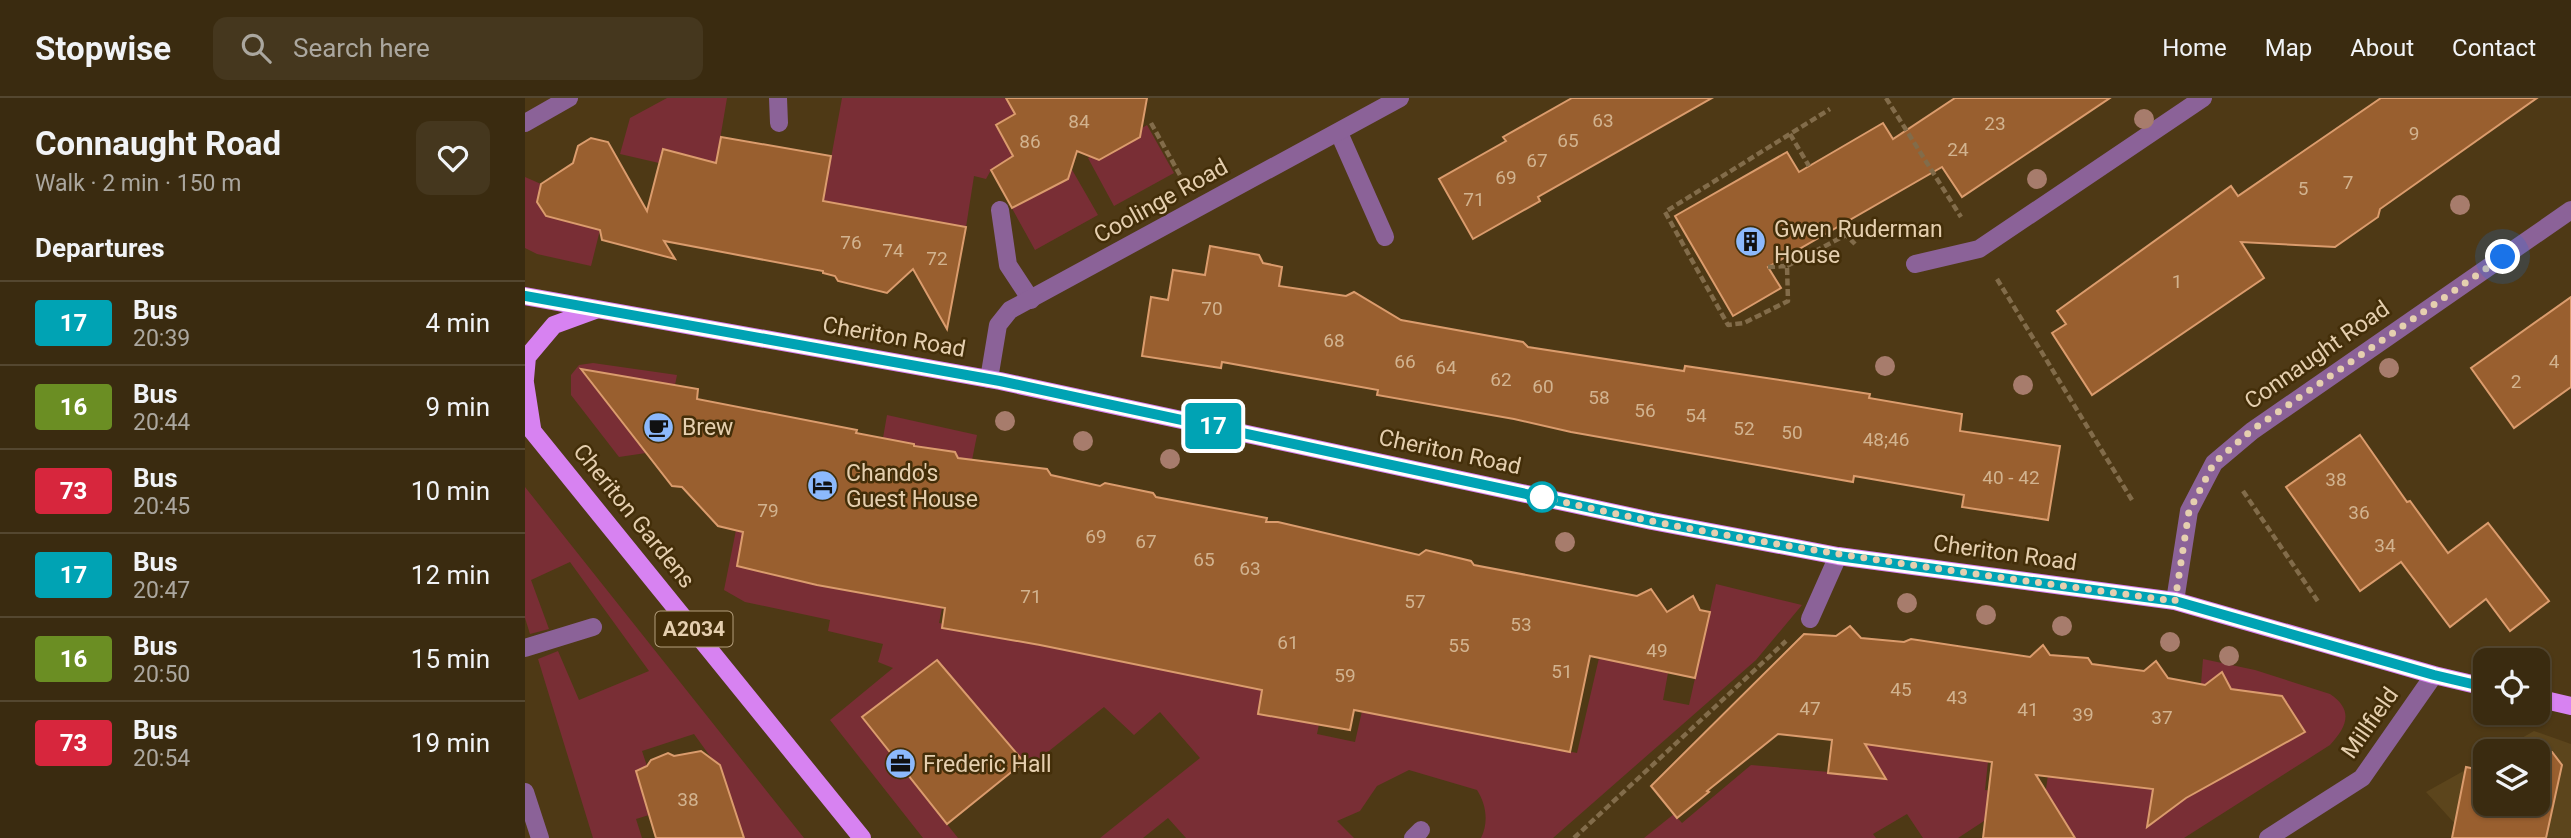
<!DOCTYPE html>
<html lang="en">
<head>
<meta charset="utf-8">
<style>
	:root { --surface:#3a2b10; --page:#45371e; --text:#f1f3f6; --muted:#aba79f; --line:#544730 }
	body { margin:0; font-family:Roboto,sans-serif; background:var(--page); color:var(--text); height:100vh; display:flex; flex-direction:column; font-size:26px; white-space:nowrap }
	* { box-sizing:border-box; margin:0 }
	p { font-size:23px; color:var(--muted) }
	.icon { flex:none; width:38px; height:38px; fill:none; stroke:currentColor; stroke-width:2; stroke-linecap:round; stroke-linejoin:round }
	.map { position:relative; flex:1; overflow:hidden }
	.panel { display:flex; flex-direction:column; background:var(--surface); width:525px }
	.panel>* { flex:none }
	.badge { padding:0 14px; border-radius:5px; font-size:24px; line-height:46px }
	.controls { position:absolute; left:1948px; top:550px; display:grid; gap:14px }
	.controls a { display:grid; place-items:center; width:77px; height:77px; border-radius:14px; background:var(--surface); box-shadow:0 2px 5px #0004,0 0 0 2px var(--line); font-size:35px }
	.you { position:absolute; width:35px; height:35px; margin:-18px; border:5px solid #fff; border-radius:50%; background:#1a73e8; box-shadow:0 0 0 10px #1a73e833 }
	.map>.badge { position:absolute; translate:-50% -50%; box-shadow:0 0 0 4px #fff }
	h2 { padding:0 35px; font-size:26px; line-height:63px }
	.round { display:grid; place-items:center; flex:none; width:74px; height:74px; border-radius:14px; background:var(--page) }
	.summary { display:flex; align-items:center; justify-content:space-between; height:119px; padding:0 35px }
	h1 { font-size:33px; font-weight:700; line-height:52px }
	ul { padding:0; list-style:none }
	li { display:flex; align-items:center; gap:21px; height:84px; padding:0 35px; border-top:2px solid var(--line) }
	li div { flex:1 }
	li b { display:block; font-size:26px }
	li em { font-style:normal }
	li .badge { min-width:77px; font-weight:700; text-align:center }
	header { display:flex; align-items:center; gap:42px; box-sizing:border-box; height:98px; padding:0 35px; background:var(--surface); border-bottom:2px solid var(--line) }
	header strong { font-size:33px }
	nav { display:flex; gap:38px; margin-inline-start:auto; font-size:24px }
	.search { width:490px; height:63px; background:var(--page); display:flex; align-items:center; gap:18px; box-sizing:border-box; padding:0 24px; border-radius:14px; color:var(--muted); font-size:26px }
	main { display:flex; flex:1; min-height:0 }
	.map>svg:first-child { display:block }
</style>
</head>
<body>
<header>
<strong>Stopwise</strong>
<div class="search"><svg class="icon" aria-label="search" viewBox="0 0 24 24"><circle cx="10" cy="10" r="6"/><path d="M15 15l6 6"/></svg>Search here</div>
<nav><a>Home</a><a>Map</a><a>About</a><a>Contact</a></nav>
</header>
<main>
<section class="panel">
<div class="summary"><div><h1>Connaught Road</h1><p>Walk · 2 min · 150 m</p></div><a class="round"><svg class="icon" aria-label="heart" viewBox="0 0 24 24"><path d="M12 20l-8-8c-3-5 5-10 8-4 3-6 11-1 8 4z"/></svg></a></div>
<h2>Departures</h2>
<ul>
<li><span class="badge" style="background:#00a3b4;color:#fff">17</span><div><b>Bus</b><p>20:39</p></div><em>4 min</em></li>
<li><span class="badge" style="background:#6b8e23;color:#fff">16</span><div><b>Bus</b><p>20:44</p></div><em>9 min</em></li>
<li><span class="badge" style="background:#d7263d;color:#fff">73</span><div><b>Bus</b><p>20:45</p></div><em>10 min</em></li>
<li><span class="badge" style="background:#00a3b4;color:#fff">17</span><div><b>Bus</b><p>20:47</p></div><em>12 min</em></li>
<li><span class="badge" style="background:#6b8e23;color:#fff">16</span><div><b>Bus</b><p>20:50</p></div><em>15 min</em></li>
<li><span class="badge" style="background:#d7263d;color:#fff">73</span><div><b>Bus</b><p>20:54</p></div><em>19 min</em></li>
</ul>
</section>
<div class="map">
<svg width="2046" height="740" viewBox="0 0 2046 740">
	<rect width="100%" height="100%" fill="#4e3915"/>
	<!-- built -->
	<path fill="#5c451c" d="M2009,633L2046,646V740H1943L1901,694L1960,661V705H2012V653H1974Z"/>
	<!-- green -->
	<g fill="#792e35">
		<path d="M142,0H202L191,65L138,51L134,65L95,56L105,20Z"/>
		<path d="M317,0H481L490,16L488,58L466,72L461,81L449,78L441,129L298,104Z"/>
		<path d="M622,27L649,75L589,108L563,60L596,41L604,45L615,40L617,30Z"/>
		<path d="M546,70L573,117L510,152L484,105L494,107L505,101L507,91L523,84L532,87L543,82Z"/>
		<path d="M0,79L16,86L12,104L21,118L75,132L66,168L12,156L0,150Z"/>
		<path d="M68,265L152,277L150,287L71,289L121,355L94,359L46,297V277L54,267Z"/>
		<path d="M362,317L452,337L447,362L433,360L430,354L419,352L413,356L388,351L389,346L358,340Z"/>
		<path d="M0,389L279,740H219L187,661L169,636L117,653L122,668L111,673L124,717L111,721L117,740H68L13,561L33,553L54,602L124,573L45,464L6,482L24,531L5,536L0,520Z"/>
		<path d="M433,431L414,525L559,556L574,481L598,486L583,561L626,570L691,558L687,583L715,588L720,563L742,567L733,616L765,621L815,524L792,636L830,644L837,613L917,547L901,626L987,643L1002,566L1011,647L1052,655L1074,560L1143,575L1138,602L1164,607L1191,486L1277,507L1231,562L1028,740H956C964,724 961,706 952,692L884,672L852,688L835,713L812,723L829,740H661L643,720L618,740H575L675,660L635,614L609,637L579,609L504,669L411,562L337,619L433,740H398L305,622L368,570L353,564L358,546L303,533L305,522L220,504L199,492L211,432L218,434L212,468L311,491L372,501Z"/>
		<path d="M1678,561L1730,572L1805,596C1829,612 1822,629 1805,647L1659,740H1550L1541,725L1531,730L1468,736L1459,723L1433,740H1398L1382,716L1348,736L1351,740H1119L1149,716L1157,725L1226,667L1304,674L1337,631L1382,636L1380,652L1413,656L1465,644L1460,692L1520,698L1525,663L1549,682L1585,686L1632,656L1626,705L1649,709L1661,700L1757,598L1706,591L1702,583L1687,581L1680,587L1676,586Z"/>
	</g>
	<!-- building -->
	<g fill="#995f2f" stroke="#db9c6d" stroke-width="2">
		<path d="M481,0H622L615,39L574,62L552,53L543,81L487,110L466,72L488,58L471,27L490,16Z"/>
		<path d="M1047,0H1187L1013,99L1015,103L948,141L914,81L981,43L978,39Z"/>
		<path d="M1430,0H1585L1437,99L1417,69L1243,169L1256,190L1208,218L1150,118L1262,54L1274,74L1358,25L1368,41Z"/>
		<path d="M1856,0H2012L1855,111L1853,119L1810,149L1716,144L1739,180L1567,297L1527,235L1541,226L1532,213L1706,88L1713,98Z"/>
		<path d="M196,39L306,58L298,103L441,129L422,231L388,171L362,195L313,183L310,178L298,175V173L139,143L150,161L77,142L75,132L21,118L12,104L16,86L48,65L53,48L66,40L83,44L122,113L138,51L191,65Z"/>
		<path d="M685,148L734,157L738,165L757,169L754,188L821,198L829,194L876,222L998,244L1003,249L1159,273L1160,268L1268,284L1345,296L1344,300L1437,316L1435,333L1535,348L1523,422L1437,409L1439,397L1329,378L1328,384L1046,334L989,321L852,297L853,292L697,264L696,270L617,258L626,199L643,202L648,172L680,177Z"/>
		<path d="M2046,199V289L1989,330L1946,270Z"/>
		<path d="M56,271L173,291L172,301L332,332L331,335L389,346V348L430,354L433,360L522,371L526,377L575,388L580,385L628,395L631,399L742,420L741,424H753L894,457L901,452L946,463L949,467L1112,498L1126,491L1142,514L1168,498L1175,512L1185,514L1170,580L1065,558L1045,654L829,612L825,632L733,616L737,592L515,547L417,530L420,510L292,487L212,468L218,434L193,428L157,389L147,388Z"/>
		<path d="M1835,337L1882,404L1885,403L1923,455L1963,425L2024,503L1985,533L1961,501L1925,529L1876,464L1835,493L1761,389Z"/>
		<path d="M1325,528L1336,540L1379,544L1386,541L1505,559L1518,547L1525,557L1563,560L1567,566L1619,573L1631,563L1643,580L1680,587L1697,574L1706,591L1757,598L1780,634L1661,700L1622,729L1628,691L1511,677L1550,740H1458L1467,664L1340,646L1361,681L1303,675L1307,642L1253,636L1182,693L1184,694L1152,720L1126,688L1279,536L1311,538Z"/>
		<path d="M412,562L499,664L422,726L337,619Z"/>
		<path d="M1971,641L2027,654L2037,667L2021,740H1927L1941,669L1960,673V705H2012V653H1969Z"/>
		<path d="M176,653L195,667L219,740H131L111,673L122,668L126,662L143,655L149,658Z"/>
	</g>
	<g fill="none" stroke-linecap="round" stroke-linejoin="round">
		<!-- path -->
		<g stroke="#826c4a" stroke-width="4.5" stroke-dasharray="7 3.5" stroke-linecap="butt">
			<path d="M1361,0L1436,119"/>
			<path d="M626,25L656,79"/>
			<path d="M1265,36L1284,68"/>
			<path d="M1262,168L1321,137L1330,146"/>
			<path d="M1243,169L1262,168L1263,203L1219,225L1203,227L1140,114L1305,11"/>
			<path d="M1472,181L1607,402"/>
			<path d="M1718,393L1794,505"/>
			<path d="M1049,740L1261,543"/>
		</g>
		<!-- minor -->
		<g stroke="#8b6298" stroke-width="18">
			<path d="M253,0L254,25"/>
			<path d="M0,25L44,0"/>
			<path d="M814,35L860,139"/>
			<path d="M475,112L483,167L506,202"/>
			<path d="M1390,166L1454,151L1678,0"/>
			<path d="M464,281L473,227L485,212L875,0"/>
			<path d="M1650,503L1664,413L1689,365L1727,333L2046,112"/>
			<path d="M1285,521L1313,458"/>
			<path d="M0,550L68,529"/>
			<path d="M0,694L15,740"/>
			<path d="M888,740L896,732"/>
			<path d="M1743,740L1837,680L1909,577"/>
		</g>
		<!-- major -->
		<g stroke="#d782f1" stroke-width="18">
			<path d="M0,198L475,283L1127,423L1313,458L1650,503L1909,577L1960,589"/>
			<path d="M0,281L2,259L29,227L70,212"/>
			<path d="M0,285L7,330"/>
			<path d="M0,324L337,740"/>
			<path d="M2012,600L2046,608"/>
		</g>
	</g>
	<!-- trees -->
	<g fill="#a77c6c">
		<circle cx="1619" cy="21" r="10"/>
		<circle cx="1512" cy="81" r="10"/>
		<circle cx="1935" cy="107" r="10"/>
		<circle cx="1360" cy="268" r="10"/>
		<circle cx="1864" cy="270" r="10"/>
		<circle cx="1498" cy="287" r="10"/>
		<circle cx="480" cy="323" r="10"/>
		<circle cx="558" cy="343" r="10"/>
		<circle cx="645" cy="361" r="10"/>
		<circle cx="1040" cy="444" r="10"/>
		<circle cx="1382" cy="505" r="10"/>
		<circle cx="1461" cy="517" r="10"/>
		<circle cx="1537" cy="528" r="10"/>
		<circle cx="1645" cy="544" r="10"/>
		<circle cx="1704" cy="558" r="10"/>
	</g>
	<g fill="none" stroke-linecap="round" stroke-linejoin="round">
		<defs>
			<path id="line" d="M0,198L475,283L1127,423L1313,458L1650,503L1909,577L1960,589"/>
		</defs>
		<!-- line casing -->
		<use href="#line" stroke="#fff" stroke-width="16"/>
		<!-- line -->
		<use href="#line" stroke="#00a3b4" stroke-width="10"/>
		<!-- walk -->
		<path stroke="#e5cfaf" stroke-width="7" stroke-dasharray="0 12.6" d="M1017,399C1226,449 1438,474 1650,503L1664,413L1689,365L1727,332L1978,159"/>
	</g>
	<!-- icons -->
	<defs>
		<symbol id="building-disc" viewBox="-11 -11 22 22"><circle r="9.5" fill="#8cb9fc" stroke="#432e09"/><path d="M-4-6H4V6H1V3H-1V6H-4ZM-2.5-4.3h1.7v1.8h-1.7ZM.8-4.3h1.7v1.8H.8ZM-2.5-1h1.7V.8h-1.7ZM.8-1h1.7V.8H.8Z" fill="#111"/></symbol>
		<symbol id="cafe-disc" viewBox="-11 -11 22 22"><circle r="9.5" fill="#8cb9fc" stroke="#432e09"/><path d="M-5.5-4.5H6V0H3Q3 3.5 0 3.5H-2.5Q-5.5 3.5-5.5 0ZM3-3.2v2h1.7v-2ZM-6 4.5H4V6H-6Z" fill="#111"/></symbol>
		<symbol id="hotel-disc" viewBox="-11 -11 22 22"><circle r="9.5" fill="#8cb9fc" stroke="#432e09"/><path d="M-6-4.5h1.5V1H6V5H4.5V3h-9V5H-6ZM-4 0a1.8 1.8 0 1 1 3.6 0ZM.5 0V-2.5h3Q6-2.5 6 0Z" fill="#111"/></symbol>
		<symbol id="office-disc" viewBox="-11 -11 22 22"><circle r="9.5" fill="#8cb9fc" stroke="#432e09"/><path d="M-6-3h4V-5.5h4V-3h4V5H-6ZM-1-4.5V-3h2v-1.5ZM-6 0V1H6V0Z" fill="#111"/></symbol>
	</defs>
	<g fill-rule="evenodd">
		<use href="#building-disc" x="1208" y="126" width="35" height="35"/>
		<use href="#cafe-disc" x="116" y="312" width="35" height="35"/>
		<use href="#hotel-disc" x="280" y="370" width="35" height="35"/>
		<use href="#office-disc" x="358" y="648" width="35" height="35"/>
	</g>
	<!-- markers -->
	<circle fill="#fff" stroke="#00a3b4" stroke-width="3.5" cx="1017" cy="399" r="14"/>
	<g text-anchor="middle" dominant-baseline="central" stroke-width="5" stroke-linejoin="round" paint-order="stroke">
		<!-- number labels -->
		<g font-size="19" fill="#d2b38f">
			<text x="1078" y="22">63</text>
			<text x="554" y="23">84</text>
			<text x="1470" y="25">23</text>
			<text x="1889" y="35">9</text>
			<text x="1043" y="42">65</text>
			<text x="505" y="43">86</text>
			<text x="1433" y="51">24</text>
			<text x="1012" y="62">67</text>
			<text x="981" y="79">69</text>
			<text x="1823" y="84">7</text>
			<text x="1778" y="90">5</text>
			<text x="949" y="101">71</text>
			<text x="326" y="144">76</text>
			<text x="368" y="152">74</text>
			<text x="412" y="160">72</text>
			<text x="1652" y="183">1</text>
			<text x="687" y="210">70</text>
			<text x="809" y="242">68</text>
			<text x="880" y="263">66</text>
			<text x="2029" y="263">4</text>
			<text x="921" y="269">64</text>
			<text x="976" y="281">62</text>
			<text x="1991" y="283">2</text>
			<text x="1018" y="288">60</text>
			<text x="1074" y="299">58</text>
			<text x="1120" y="312">56</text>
			<text x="1171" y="317">54</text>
			<text x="1219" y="330">52</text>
			<text x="1267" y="334">50</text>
			<text x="1361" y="341">48;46</text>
			<text x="1486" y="379">40 - 42</text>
			<text x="1811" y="381">38</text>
			<text x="243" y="412">79</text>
			<text x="1834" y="414">36</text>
			<text x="571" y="438">69</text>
			<text x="621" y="443">67</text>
			<text x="1860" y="447">34</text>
			<text x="679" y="461">65</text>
			<text x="725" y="470">63</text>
			<text x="506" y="498">71</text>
			<text x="890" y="503">57</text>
			<text x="996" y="526">53</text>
			<text x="763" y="544">61</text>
			<text x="934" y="547">55</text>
			<text x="1132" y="552">49</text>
			<text x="1037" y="573">51</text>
			<text x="820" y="577">59</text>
			<text x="1376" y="591">45</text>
			<text x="1432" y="599">43</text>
			<text x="1285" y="610">47</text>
			<text x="1503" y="611">41</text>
			<text x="1558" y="616">39</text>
			<text x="1637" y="619">37</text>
			<text x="163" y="701">38</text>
		</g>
		<!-- shield labels -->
		<rect fill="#432e09" stroke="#b49f7d" stroke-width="2" x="130.5" y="513.5" width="77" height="35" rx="5"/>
		<g font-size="21" font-weight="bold" fill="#e5cfaf">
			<text x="169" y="531">A2034</text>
		</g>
		<!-- street labels -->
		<g font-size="23" fill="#e5cfaf" stroke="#432e09">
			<text transform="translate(636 103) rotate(-29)">Coolinge Road</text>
			<text transform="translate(369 239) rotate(10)">Cheriton Road</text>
			<text transform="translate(1792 257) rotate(-35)">Connaught Road</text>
			<text transform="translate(925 354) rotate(12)">Cheriton Road</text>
			<text transform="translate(109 418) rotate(51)">Cheriton Gardens</text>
			<text transform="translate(1480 455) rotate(8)">Cheriton Road</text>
			<text transform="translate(1845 625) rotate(-55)">Millfield</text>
		</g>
		<!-- poi labels -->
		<g font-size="23" fill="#e5cfaf" stroke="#432e09" text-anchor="start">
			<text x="1249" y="131">Gwen Ruderman<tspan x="1249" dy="26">House</tspan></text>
			<text x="157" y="329">Brew</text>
			<text x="321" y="375">Chando's<tspan x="321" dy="26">Guest House</tspan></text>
			<text x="398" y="666">Frederic Hall</text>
		</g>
	</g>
</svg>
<div class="controls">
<a><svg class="icon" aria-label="locate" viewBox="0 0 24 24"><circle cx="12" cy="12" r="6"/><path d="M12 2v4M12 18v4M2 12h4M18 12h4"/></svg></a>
<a><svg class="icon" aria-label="layers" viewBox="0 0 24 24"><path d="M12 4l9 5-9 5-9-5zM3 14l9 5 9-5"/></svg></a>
</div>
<div class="you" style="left:1978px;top:159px"></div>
<b class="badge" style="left:688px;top:328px;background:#00a3b4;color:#fff">17</b>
</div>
</main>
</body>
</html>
